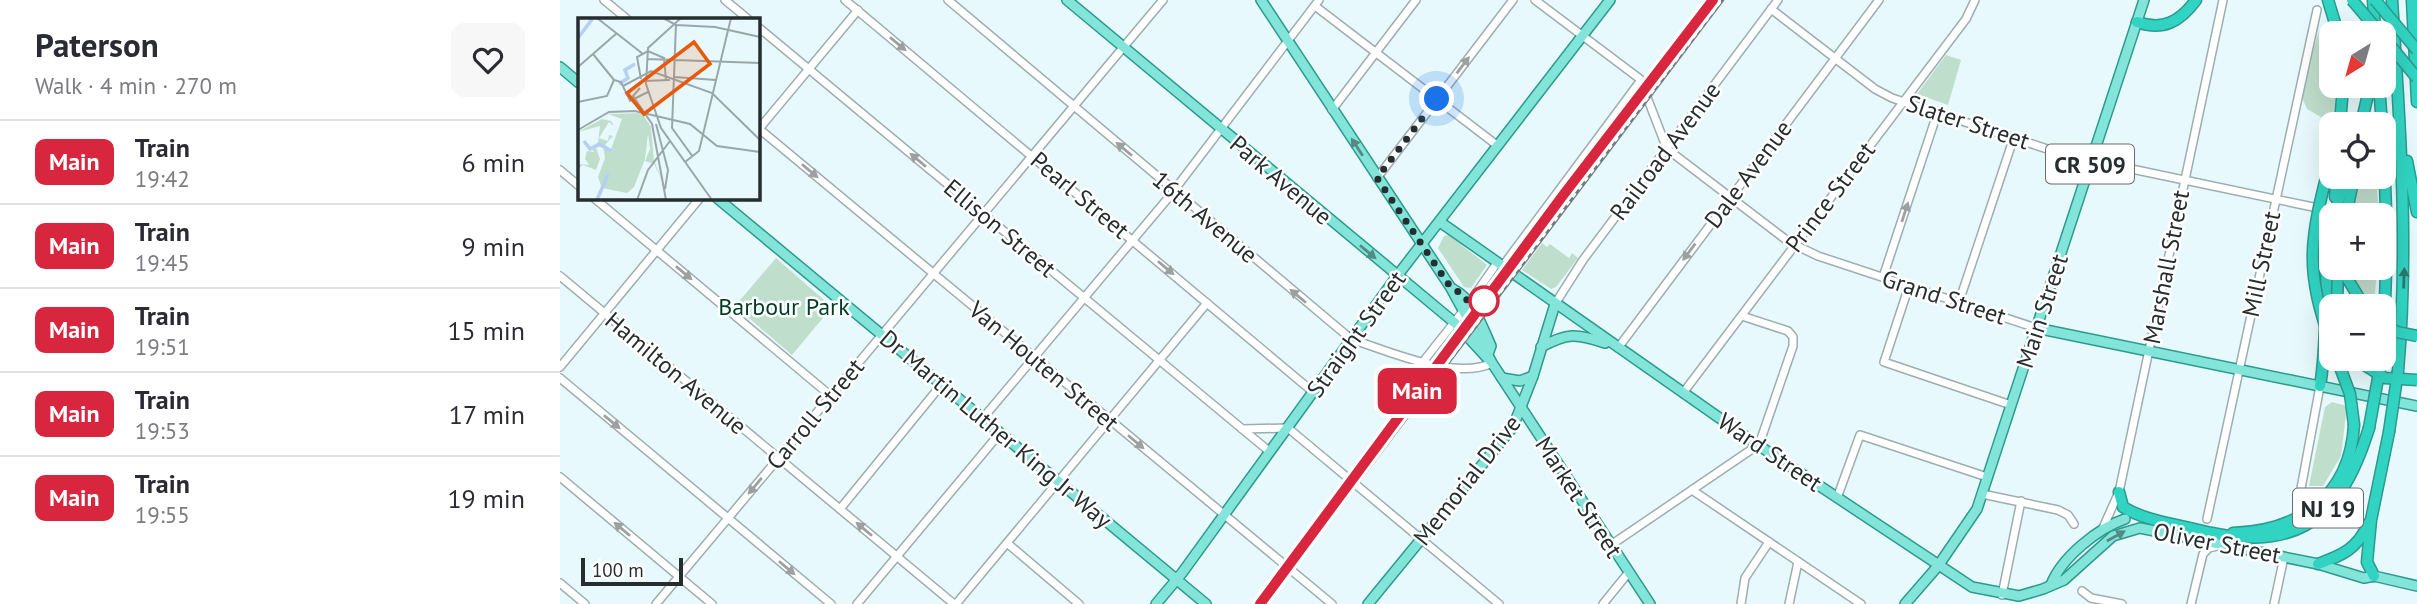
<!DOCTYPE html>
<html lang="en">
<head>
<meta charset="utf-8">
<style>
	:root { --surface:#fff; --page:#f7f7f7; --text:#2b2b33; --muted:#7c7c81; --line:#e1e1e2 }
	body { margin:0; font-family:"PT Sans",sans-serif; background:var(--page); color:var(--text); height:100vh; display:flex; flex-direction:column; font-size:26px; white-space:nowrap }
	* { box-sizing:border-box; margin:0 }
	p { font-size:23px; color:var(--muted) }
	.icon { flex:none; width:38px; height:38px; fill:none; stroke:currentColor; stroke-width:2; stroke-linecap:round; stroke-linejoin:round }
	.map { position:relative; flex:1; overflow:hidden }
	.sheet { display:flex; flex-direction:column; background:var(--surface); width:560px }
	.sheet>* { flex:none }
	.badge { padding:0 14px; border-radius:10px; font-size:24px; line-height:46px }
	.needle { width:46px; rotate:217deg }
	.tools { position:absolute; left:1759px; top:21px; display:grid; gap:14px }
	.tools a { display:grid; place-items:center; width:77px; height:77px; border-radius:14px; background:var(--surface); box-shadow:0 7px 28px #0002; font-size:35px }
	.scale { position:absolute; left:21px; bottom:18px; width:102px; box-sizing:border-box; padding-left:7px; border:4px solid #262d2e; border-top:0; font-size:19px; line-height:24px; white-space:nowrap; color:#262d2e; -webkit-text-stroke:5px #fff; paint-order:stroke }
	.you { position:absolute; width:35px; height:35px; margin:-18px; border:5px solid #fff; border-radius:50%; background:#1a73e8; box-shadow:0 0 0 10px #1a73e833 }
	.map>.badge { position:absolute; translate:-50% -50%; box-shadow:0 0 0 4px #fff }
	.round { display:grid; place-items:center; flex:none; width:74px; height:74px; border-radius:14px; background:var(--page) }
	.overview { display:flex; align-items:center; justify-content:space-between; height:119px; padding:0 35px }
	h1 { font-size:33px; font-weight:700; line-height:52px }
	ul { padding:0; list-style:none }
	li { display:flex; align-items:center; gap:21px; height:84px; padding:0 35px; border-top:2px solid var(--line) }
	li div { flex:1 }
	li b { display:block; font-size:26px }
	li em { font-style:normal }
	li .badge { min-width:77px; font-weight:700; text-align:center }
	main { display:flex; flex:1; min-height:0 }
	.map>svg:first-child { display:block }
</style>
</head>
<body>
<main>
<section class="sheet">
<div class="overview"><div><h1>Paterson</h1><p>Walk · 4 min · 270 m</p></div><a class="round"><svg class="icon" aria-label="heart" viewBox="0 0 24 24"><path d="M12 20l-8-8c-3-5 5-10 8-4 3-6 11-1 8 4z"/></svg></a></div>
<ul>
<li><span class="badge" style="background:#d7263d;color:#fff">Main</span><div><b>Train</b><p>19:42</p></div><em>6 min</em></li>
<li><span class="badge" style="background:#d7263d;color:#fff">Main</span><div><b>Train</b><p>19:45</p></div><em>9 min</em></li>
<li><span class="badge" style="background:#d7263d;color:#fff">Main</span><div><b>Train</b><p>19:51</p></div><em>15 min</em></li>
<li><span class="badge" style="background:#d7263d;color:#fff">Main</span><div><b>Train</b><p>19:53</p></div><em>17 min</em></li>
<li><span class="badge" style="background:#d7263d;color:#fff">Main</span><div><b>Train</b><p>19:55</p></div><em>19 min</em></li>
</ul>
</section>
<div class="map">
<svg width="1857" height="604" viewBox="0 0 1857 604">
	<rect width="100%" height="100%" fill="#e7f9fc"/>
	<!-- green -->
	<g fill="#c0decc">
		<path d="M1768,26L1771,86H1777L1773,124L1747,109L1740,93L1759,31Z"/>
		<path d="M1386,55L1401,60L1388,105L1357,94Z"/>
		<path d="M1798,177H1816L1819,215H1789Z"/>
		<path d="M889,235L927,265L911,288L904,287L878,248L884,236Z"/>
		<path d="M982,243L987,247L990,244L1009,258L1012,253L1018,258L996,287L991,289L962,270Z"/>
		<path d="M216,258L272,307L232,355L175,306Z"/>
		<path d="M1787,268H1817L1814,306H1808Z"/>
		<path d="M1772,402L1787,406L1781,456L1763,486H1749L1765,407Z"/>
	</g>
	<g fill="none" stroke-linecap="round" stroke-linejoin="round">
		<defs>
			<g id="minor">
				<path d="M44,0L67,19"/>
				<path d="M165,0L188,19"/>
				<path d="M285,0L753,392"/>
				<path d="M388,0L791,339C828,351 895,381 932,363"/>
				<path d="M975,0L1080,79L1107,149L1229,242L1258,256L1476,328"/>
				<path d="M755,6L938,146"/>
				<path d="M1211,9L1315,89L1332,98L1530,163H1543L1753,207"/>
				<path d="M198,27L710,452"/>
				<path d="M772,110L856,0"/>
				<path d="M198,128L772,604"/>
				<path d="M198,130L298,10"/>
				<path d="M0,170L19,186"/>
				<path d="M817,178L953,0"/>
				<path d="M34,198L271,396"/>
				<path d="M942,267L1081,80"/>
				<path d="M0,276L394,604"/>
				<path d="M1323,277L1378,111"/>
				<path d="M1349,286L1324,362L1451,405"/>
				<path d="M1399,302L1454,137"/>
				<path d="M909,303L937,263"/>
				<path d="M995,304L1023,260L1218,0"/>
				<path d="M1058,348L1319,0"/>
				<path d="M862,363L904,310"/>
				<path d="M0,367L140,198"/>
				<path d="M0,378L271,604"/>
				<path d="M1123,393L1406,19L1415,0"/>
				<path d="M423,418L609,197L759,0"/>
				<path d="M682,429L728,428L939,604"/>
				<path d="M0,477L152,604"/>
				<path d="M1132,490L1301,604"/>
				<path d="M1422,494L1498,510L1508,515L1514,524"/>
				<path d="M1740,494L1760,386"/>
				<path d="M1277,498L1300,435L1427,477"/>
				<path d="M280,509L382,384"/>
				<path d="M1647,519L1757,10"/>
				<path d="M1542,530L1559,492L1663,0"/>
				<path d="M447,543L519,604"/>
				<path d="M1051,545L1198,445L1201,439L1233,346V337L1228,331L1182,316"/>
				<path d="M0,583L25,604"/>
				<path d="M1522,591L1531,598L1562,604"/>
				<path d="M1442,595L1461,501"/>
				<path d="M96,604L603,0"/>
				<path d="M297,604L440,433"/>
				<path d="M396,604L647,303"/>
				<path d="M1043,604L1069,572"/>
				<path d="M1181,604L1185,578L1209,542"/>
				<path d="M1229,604L1238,562"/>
				<path d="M1631,604L1643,554L1649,548L1662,545"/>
				<path d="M1714,604L1724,557"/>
			</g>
			<g id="major">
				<path d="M507,0L895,323L929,360"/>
				<path d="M701,0L891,288L932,363L1090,604"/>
				<path d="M0,67L19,83"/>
				<path d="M157,198L646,604"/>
				<path d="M880,222L1198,445L1412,587L1459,596L1483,589L1504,580L1553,536L1580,528L1758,564L1804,578L1814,576L1857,586"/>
				<path d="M893,289C913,299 922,326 931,346L928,354"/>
				<path d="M1476,328L1857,406"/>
				<path d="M981,347C1007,333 1016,333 1045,343"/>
				<path d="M942,378L960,381L973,376"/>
				<path d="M1491,585C1501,558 1538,528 1565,519"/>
				<path d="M596,604L622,573L837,276L1050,0"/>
				<path d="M808,604L953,427L973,376L995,304"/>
				<path d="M1345,604L1378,566L1417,509L1584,0"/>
			</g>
			<g id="highway">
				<path d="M1768,0L1778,33"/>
				<path d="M1813,0L1815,31"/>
				<path d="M1832,0C1840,124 1849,246 1838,371"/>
				<path d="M1852,0L1857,102"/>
				<path d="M1577,22C1603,31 1620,22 1636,0"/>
				<path d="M1819,86L1822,124"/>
				<path d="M1780,124L1783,86"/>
				<path d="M1801,124L1810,86"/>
				<path d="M1824,152L1827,242L1824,330"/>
				<path d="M1847,161L1857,212"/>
				<path d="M1775,197L1777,177"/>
				<path d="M1774,215L1786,177"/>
				<path d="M1786,215L1794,177"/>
				<path d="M1781,268L1804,306"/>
				<path d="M1777,306L1778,268"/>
				<path d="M1760,386C1769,334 1762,281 1771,229"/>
				<path d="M1559,492L1563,507C1582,519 1608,523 1630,528C1730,554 1778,528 1809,428"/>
				<path d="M1673,533C1739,531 1790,496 1794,425"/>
				<path d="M1758,564C1783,555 1797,549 1809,523"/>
				<path d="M1814,576L1807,562L1811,520L1829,432"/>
			</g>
		</defs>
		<!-- minor casing -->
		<use href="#minor" stroke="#9dadb0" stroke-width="10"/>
		<!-- major casing -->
		<use href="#major" stroke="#2d9a8e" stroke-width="12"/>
		<!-- highway casing -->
		<use href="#highway" stroke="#2d9a8e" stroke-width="13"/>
		<!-- minor -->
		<use href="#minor" stroke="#fff" stroke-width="7"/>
		<!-- major -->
		<use href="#major" stroke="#83e5da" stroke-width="9"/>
		<!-- highway -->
		<use href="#highway" stroke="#31d4c2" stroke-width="10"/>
		<defs>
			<path id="rail" d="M705,604L1162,0"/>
		</defs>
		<!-- rail casing -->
		<use href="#rail" stroke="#717c7e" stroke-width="4.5"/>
		<!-- rail -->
		<use href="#rail" stroke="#fff" stroke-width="2" stroke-dasharray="5" stroke-linecap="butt"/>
		<defs>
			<g id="highway-bridge">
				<path d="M1792,0L1820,33"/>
				<path d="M1815,0L1857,50"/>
				<path d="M1824,38L1857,78"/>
				<path d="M1771,158C1752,233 1742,267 1771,342"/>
				<path d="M1824,324L1837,332L1857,336"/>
				<path d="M1777,359L1790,394L1794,425"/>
				<path d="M1795,359L1825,378L1857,380"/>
				<path d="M1809,428L1820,367"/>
				<path d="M1829,432L1838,371"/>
			</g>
		</defs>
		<!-- highway-bridge casing -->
		<use href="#highway-bridge" stroke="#2d9a8e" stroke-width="13" stroke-linecap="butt"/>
		<!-- highway-bridge -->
		<use href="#highway-bridge" stroke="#31d4c2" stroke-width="10"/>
	</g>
	<!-- one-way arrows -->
	<defs><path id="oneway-solid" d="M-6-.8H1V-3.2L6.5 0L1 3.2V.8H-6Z" transform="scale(1.75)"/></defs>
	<g fill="#9da0a1">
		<use href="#oneway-solid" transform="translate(338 44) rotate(40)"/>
		<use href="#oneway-solid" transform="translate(903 65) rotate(-53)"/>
		<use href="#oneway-solid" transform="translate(564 149) rotate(-140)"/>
		<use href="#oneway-solid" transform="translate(358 160) rotate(-140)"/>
		<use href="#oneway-solid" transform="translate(250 171) rotate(40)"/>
		<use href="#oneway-solid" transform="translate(1345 212) rotate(-72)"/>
		<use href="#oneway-solid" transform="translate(1129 252) rotate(127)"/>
		<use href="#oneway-solid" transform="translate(606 268) rotate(40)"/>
		<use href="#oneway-solid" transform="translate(124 273) rotate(40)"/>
		<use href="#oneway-solid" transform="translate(738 296) rotate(-140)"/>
		<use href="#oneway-solid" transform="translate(52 422) rotate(40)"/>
		<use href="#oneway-solid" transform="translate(576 442) rotate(40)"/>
		<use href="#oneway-solid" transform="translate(195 486) rotate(130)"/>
		<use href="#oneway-solid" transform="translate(62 529) rotate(-140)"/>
		<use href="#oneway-solid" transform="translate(304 529) rotate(-140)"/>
		<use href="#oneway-solid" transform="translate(227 568) rotate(40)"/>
	</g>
	<g fill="#548984">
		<use href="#oneway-solid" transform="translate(797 147) rotate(-123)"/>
		<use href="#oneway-solid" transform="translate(808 252) rotate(40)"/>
		<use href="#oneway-solid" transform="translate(1556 536) rotate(-29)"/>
	</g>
	<use fill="#2b7871" href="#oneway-solid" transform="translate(1844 278) rotate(-88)"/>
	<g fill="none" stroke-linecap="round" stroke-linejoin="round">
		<defs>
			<path id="line" d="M700,604L1004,194L1153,0"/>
		</defs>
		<!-- line casing -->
		<use href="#line" stroke="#fff" stroke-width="16"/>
		<!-- line -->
		<use href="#line" stroke="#d7263d" stroke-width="10"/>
		<!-- walk -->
		<path stroke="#262d2e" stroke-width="7" stroke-dasharray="0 12.6" d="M877,99L817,178L891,288L903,294L909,303L924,301"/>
	</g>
	<!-- markers -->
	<circle fill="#fff" stroke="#d7263d" stroke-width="3.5" cx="924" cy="301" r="14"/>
	<g text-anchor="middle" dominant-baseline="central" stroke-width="5" stroke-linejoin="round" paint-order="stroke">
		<!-- shield labels -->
		<g fill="#fff" stroke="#676c6d" stroke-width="2">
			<rect x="1486" y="144.5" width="88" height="39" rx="5"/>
			<rect x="1733" y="488.5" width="70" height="39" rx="5"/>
		</g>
		<g font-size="23" font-weight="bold" fill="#262d2e">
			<text x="1530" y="164">CR 509</text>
			<text x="1768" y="508">NJ 19</text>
		</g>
		<!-- street labels -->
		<g font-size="24" fill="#262d2e" stroke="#fff">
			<text transform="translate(1408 122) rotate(18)">Slater Street</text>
			<text transform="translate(1105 151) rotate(-53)">Railroad Avenue</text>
			<text transform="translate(1188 174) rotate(-53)">Dale Avenue</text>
			<text transform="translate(721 180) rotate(40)">Park Avenue</text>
			<text transform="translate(520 195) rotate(40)">Pearl Street</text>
			<text transform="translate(1270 197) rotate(-53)">Prince Street</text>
			<text transform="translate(645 217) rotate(40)">16th Avenue</text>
			<text transform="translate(440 228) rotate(40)">Ellison Street</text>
			<text transform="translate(1701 264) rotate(-78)">Mill Street</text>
			<text transform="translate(1606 267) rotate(-79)">Marshall Street</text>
			<text transform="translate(1384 297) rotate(18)">Grand Street</text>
			<text transform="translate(1482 311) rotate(-72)">Main Street</text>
			<text transform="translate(796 334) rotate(-54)">Straight Street</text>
			<text transform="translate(484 366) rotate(40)">Van Houten Street</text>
			<text transform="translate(116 373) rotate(40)">Hamilton Avenue</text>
			<text transform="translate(255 414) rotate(-50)">Carroll Street</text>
			<text transform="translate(436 429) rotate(40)">Dr Martin Luther King Jr Way</text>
			<text transform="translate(1210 452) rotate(34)">Ward Street</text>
			<text transform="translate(907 480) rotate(-52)">Memorial Drive</text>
			<text transform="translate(1019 497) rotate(57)">Market Street</text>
			<text transform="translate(1657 543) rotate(11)">Oliver Street</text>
		</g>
		<!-- park labels -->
		<g font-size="24" fill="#003e24" stroke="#fff">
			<text x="224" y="306">Barbour Park</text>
		</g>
	</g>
	<!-- overview -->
	<g transform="translate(18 18)">
		<rect width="182" height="182" fill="#e7f9fc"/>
		<path d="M64,95L73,109L76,143L85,164L76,146L67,143L72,131L70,116L67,141L56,169L49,175L24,170L20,159L27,140L25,128L18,130L22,141L18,152L5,147L0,151V146L11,147L7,141L9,133L16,134L13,130L20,125L22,108L0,114L24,101L33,103L36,108L31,104L21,120L30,123L31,117L35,118L27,127L33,131L44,101L30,96Z" fill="#c0decc"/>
		<path fill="none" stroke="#b5cff7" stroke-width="3.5" d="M0,20L15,0M41,66L50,60L47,52L57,46M6,123L12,131L21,126L33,133M19,182L30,156"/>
		<path fill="none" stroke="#9aa7aa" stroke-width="2" d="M19,0L65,36M85,0L98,7L137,9L182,19M103,0L70,30L68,66L83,110L134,182M98,6L94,110L115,139M15,36L36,62M69,41L182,45M0,49L39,15M96,59L138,62M63,61L59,39L70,33L86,40L88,62M36,62L43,64L52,83L70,74M66,63L92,62M45,68L73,53L134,75L182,122M62,70L55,78L74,106L88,182M0,84L29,78L36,62M78,106L90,152L87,171M0,112L31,94L57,93L112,106L139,128L182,134M107,144L121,133L153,0M59,182L70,152L92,123"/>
		<path fill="#e8590c" fill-opacity="0.15" stroke="#e8590c" stroke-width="3.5" d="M116,24L132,46L66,96L49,75Z"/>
		<rect width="182" height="182" fill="none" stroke="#262d2e" stroke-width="3.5"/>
	</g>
</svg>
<div class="tools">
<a><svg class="needle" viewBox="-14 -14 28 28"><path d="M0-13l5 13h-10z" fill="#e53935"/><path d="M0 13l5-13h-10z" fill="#7c7c81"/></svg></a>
<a><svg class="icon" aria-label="locate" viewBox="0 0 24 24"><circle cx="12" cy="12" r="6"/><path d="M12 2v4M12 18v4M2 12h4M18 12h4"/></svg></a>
<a>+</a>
<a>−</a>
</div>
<div class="scale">100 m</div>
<div class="you" style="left:877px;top:99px"></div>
<b class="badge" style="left:857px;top:391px;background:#d7263d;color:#fff">Main</b>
</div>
</main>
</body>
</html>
